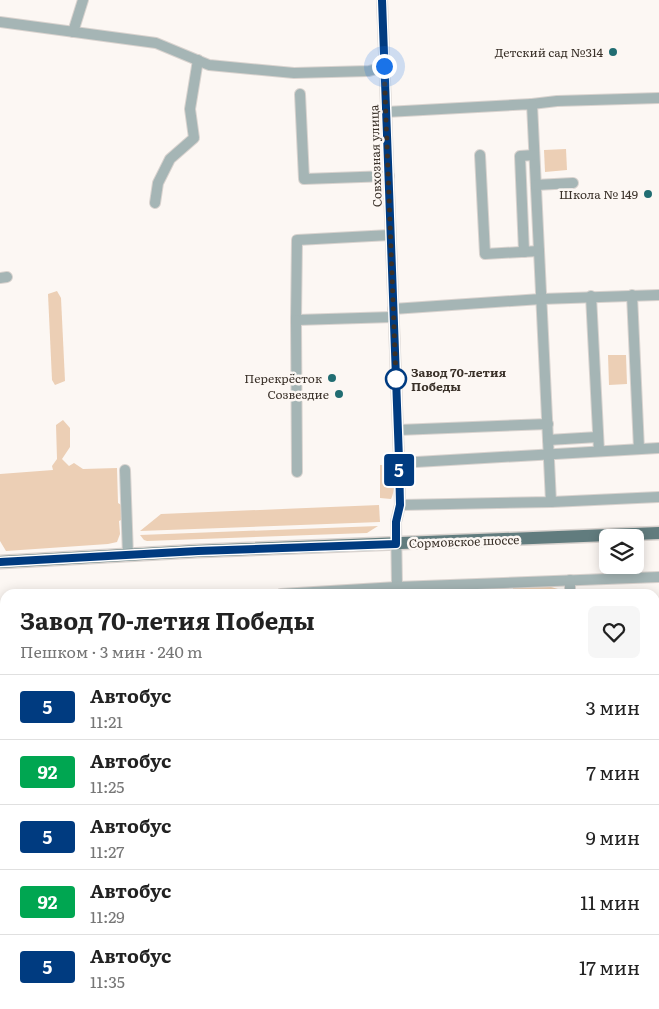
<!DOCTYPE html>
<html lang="ru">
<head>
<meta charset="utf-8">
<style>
	:root { --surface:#fff; --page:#f6f6f6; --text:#222; --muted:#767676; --line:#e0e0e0 }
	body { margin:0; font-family:Literata,serif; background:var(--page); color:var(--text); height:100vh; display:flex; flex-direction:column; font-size:19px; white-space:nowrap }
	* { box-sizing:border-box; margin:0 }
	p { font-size:16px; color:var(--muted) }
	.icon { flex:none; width:28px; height:28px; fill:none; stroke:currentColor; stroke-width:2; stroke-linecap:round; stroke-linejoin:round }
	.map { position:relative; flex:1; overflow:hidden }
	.drawer { position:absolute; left:0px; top:589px; width:660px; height:421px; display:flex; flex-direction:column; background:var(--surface); border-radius:15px 15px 0 0; box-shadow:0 2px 12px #0003 }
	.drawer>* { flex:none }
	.badge { padding:0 10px; border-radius:4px; font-size:18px; line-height:32px }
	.fabs { position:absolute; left:599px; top:529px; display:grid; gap:10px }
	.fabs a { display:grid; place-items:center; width:45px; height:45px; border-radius:8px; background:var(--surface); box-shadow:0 2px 12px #0003; font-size:25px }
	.you { position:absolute; width:25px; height:25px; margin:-12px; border:4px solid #fff; border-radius:50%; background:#1a73e8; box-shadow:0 0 0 8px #1a73e833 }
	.map>.badge { position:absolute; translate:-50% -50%; box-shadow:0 0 0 2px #fff }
	.round { display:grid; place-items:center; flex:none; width:52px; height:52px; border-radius:8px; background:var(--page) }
	.head { display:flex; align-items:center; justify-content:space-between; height:85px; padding:0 20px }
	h1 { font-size:24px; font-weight:700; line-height:38px }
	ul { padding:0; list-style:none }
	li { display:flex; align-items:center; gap:15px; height:65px; padding:0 20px; border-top:1px solid var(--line) }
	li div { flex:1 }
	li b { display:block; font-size:19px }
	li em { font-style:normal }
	li .badge { min-width:55px; font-weight:700; text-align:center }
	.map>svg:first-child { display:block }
</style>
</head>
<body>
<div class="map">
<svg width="659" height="1009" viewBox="0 0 659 1009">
	<rect width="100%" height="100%" fill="#fcf7f3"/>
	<!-- green -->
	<g fill="#eccfb5">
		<path d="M566,149L567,170L545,172L544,150Z"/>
		<path d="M57,291L61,298L65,381L55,385L52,380L48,294Z"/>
		<path d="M608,355H626L627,384L609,385Z"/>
		<path d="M63,420L70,428V447L62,459L69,466L74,463L83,469L117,468L118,503L123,506V519L119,521L120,534L117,542L108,544L6,551L0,541V474L53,470L52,466L57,459L56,425Z"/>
		<path d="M380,465H391C396,472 395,491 391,499L380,498Z"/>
		<path d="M379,505L380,522L140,531L161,514Z"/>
		<path d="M378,526L367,533L147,541L144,540L140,535Z"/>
		<path d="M551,587L558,589L561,594H513V588Z"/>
	</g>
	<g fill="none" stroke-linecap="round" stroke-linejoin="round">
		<defs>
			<g id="minor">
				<path d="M382,0L399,459L400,505L396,522L397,587"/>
				<path d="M0,22L156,43L209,65L294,73L369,71L384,67"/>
				<path d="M73,32L83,0"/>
				<path d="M300,94L304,179L389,176"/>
				<path d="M532,104L557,101L659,98"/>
				<path d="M386,112L532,104L551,502"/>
				<path d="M480,155L485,254L539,251"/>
				<path d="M536,185L573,183"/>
				<path d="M155,203L158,183L170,159L194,138L190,109L198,60"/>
				<path d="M390,235L297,240L296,320L393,317"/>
				<path d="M524,252L520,156L534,155"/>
				<path d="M0,278L7,277"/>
				<path d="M632,295L639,449"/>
				<path d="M591,296L599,451"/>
				<path d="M393,309L541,299L659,295"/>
				<path d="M296,320L297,472"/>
				<path d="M398,430L548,424"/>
				<path d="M548,440L598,437"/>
				<path d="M399,463L659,448"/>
				<path d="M125,470L128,556"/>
				<path d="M400,505L551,502L659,497"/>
				<path d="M281,594L397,587L659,577"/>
				<path d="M570,594V580"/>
				<path d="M655,686L659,685"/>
				<path d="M655,818H659"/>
				<path d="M0,878H5"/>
				<path d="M655,960L659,959"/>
				<path d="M88,1005V1009"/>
				<path d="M305,1005V1009"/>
				<path d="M456,1005L457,1009"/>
				<path d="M335,1009L370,1005"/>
			</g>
			<path id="major" d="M0,562L197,551L659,533"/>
		</defs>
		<!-- minor casing -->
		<use href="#minor" stroke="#d9d3cf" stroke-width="12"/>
		<!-- major casing -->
		<use href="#major" stroke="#d9d3cf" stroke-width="15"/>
		<!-- minor -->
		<use href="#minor" stroke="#a5b5b5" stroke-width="10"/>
		<!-- major -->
		<use href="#major" stroke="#617c7e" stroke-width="12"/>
	</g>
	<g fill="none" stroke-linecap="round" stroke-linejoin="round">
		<defs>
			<path id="line" d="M0,562L198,551L396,544V522L400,505L399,459L382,0"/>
		</defs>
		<!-- line casing -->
		<use href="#line" stroke="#fff" stroke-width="11"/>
		<!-- line -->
		<use href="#line" stroke="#003b80" stroke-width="8"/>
		<!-- walk -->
		<path stroke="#3a3129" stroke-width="5" stroke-dasharray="0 9" d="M384,66L396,379"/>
	</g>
	<!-- markers -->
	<g fill="#216d72" stroke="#fcf7f3" stroke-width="2">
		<circle cx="613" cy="52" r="5"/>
		<circle cx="648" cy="194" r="5"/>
		<circle cx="332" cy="378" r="5"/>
		<circle cx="339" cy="394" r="5"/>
	</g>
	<circle fill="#fff" stroke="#003b80" stroke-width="2.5" cx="396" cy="379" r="10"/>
	<g text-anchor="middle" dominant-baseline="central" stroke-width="5" stroke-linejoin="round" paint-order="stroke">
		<!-- poi labels -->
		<g font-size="12" fill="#3a3129" stroke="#fcf7f3" text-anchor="end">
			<text x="603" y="52">Детский сад №314</text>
			<text x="638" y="194">Школа № 149</text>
			<text x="322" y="378">Перекрёсток</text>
			<text x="329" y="394">Созвездие</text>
		</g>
		<!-- street labels -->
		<g font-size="12" fill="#3a3129" stroke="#fcf7f3">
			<text transform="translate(375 156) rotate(-92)">Совхозная улица</text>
			<text transform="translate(464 541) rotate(-2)">Сормовское шоссе</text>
		</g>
		<!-- stop labels -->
		<g font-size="12" font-weight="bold" fill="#3a3129" stroke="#fcf7f3" text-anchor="start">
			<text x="411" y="372">Завод 70-летия<tspan x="411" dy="14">Победы</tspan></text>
		</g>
	</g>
</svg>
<div class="fabs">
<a><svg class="icon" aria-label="layers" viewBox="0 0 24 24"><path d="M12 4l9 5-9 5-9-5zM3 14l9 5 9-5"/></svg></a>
</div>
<div class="you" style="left:384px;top:66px"></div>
<b class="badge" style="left:399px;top:470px;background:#003b80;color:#fff">5</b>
<section class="drawer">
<div class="head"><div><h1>Завод 70-летия Победы</h1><p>Пешком · 3 мин · 240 m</p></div><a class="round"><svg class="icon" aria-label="heart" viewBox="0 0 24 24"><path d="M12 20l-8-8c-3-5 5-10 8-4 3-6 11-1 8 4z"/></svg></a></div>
<ul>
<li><span class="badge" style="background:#003b80;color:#fff">5</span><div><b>Автобус</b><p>11:21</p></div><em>3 мин</em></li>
<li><span class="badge" style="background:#00a651;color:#fff">92</span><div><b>Автобус</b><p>11:25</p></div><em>7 мин</em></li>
<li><span class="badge" style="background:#003b80;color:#fff">5</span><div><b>Автобус</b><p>11:27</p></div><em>9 мин</em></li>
<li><span class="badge" style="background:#00a651;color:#fff">92</span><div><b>Автобус</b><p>11:29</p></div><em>11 мин</em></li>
<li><span class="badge" style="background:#003b80;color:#fff">5</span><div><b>Автобус</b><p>11:35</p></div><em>17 мин</em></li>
</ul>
</section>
</div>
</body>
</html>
